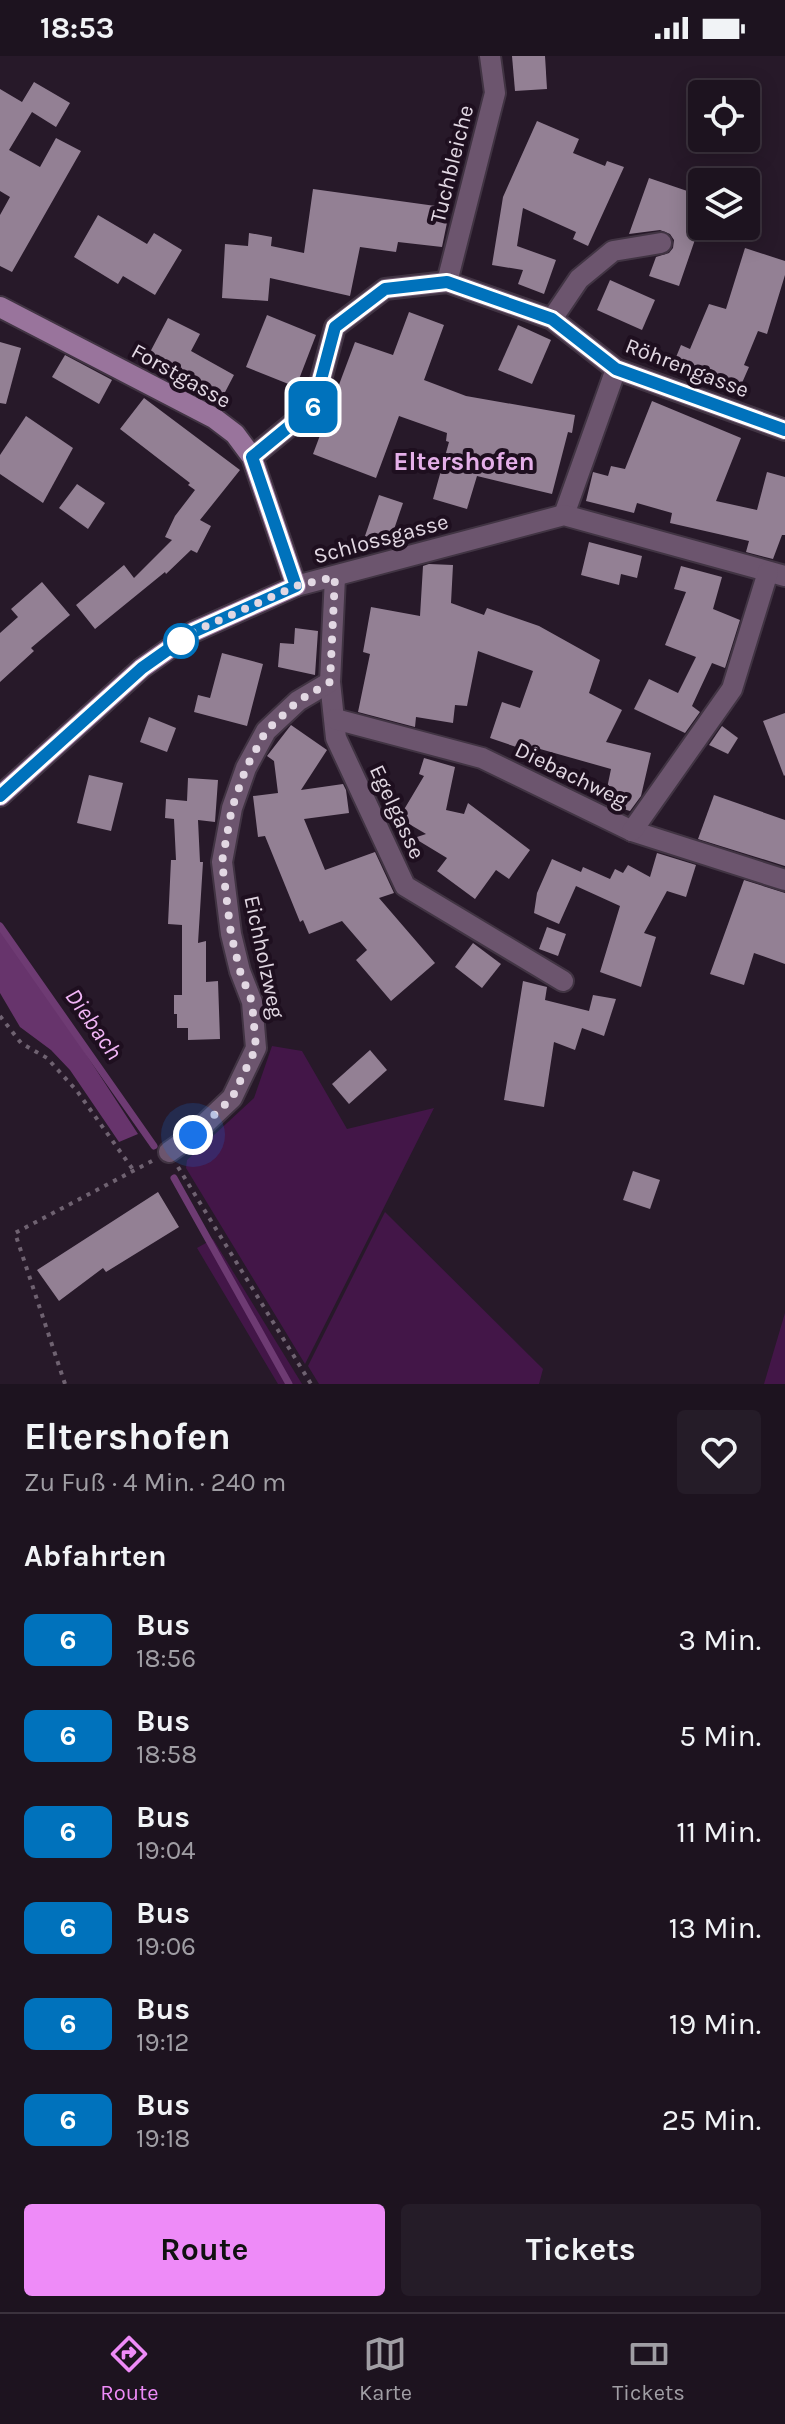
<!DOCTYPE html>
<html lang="de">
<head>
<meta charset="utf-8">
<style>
	:root { --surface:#1d131f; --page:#251c28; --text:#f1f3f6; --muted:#a09ea4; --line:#3b323d; --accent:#ee8bf8 }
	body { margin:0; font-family:Karla,sans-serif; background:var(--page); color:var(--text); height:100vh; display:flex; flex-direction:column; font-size:30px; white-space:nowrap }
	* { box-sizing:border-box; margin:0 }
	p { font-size:26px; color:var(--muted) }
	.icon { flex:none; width:44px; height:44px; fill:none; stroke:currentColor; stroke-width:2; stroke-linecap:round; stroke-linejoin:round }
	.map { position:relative; height:1328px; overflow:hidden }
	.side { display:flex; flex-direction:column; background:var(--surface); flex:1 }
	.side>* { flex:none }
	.badge { padding:0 16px; border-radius:12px; font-size:28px; line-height:52px }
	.fabs { position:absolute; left:688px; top:24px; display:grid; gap:16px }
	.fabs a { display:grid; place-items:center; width:72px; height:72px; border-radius:8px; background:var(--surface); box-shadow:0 4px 20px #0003,0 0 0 2px var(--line); font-size:40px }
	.you { position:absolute; width:40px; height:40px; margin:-20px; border:6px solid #fff; border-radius:50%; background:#1a73e8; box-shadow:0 0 0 12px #1a73e833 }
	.map>.badge { position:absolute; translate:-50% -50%; box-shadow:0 0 0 4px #fff }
	h2 { padding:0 24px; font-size:30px; line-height:72px }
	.round { display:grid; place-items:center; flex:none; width:84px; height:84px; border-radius:8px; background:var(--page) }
	.headline { display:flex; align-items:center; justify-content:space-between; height:136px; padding:0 24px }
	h1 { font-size:38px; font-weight:700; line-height:60px }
	.action { display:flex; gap:16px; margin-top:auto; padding:16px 24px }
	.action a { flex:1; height:92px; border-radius:8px; background:var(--accent); color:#111; font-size:32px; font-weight:700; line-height:92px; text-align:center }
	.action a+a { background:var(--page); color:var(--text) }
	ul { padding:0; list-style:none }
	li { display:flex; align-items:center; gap:24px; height:96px; padding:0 24px }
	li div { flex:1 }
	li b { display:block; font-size:30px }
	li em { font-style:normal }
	li .badge { min-width:88px; font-weight:700; text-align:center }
	.status { display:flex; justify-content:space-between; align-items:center; height:56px; padding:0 40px; background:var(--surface); direction:ltr }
	.status svg { height:22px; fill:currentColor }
	.tab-bar { display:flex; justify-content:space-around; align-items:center; height:112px; border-top:2px solid var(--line); background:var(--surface); font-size:22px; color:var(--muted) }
	.tab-bar a { display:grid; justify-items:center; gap:4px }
	.tab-bar .active { color:var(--accent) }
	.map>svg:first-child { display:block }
</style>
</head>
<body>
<div class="status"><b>18:53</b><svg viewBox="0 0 49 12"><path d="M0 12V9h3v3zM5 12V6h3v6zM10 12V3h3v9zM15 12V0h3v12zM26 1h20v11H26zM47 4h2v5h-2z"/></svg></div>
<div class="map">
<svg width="785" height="1328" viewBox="0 0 785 1328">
	<rect width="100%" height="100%" fill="#271929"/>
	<!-- green -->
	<g fill="#431648">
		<path d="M272,990L302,995L347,1073L434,1052L305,1308L186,1112L187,1104L254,1042Z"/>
		<path d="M385,1156L543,1313L539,1328H319L308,1310Z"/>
		<path d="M213,1183L302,1328H278L197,1192Z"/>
		<path d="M785,1257V1328H764Z"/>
	</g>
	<!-- forest -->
	<path fill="#67346c" d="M0,866L138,1078L119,1086L70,1014L51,994L20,971L0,937Z"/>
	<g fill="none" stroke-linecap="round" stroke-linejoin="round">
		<!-- stream -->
		<g stroke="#6e3b73" stroke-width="7">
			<path d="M0,870L154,1090"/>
			<path d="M174,1122L289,1328"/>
		</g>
	</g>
	<!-- building -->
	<g fill="#938094">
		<path d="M512,0H545L547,33L515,35Z"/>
		<path d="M34,26L70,47L56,71L32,56L9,94L40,111L56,82L81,95L12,216L0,210V159L10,141L0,135V33L22,46Z"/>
		<path d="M537,65L579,83L573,97L605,110L607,105L624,111L588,190L573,183L576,176L523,152L517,190L556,204L544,238L518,228L523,214L492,209L503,141Z"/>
		<path d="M649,122L702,140V174L699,172L679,230L649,220L656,201L669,197L673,192L674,184L670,178L660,174L629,178Z"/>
		<path d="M313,133L450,152L442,191L398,186L396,196L360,191L350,240L270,222L268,245L222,242L225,188L248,190L249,177L272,181L271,190L304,197Z"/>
		<path d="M98,159L147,188L154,177L182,194L155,239L123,220L118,228L74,201Z"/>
		<path d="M745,192L785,205V219L767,278L758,275L744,309L749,311L738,336L672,311L681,289L690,293L709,248L726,253Z"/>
		<path d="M610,224L655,244L642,274L597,254Z"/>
		<path d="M409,256L444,269L424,324L466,340L575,359L572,377L568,376L552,438L477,420L467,453L433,443L449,386L446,385L447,377L399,360L376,422L313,398L355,286L393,299Z"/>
		<path d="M267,259L316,279L296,331L246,311Z"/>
		<path d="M168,262L200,278L191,295L234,319L223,340L148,300Z"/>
		<path d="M518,269L551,284L532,328L498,314Z"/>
		<path d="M0,286L21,292L6,348L0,347Z"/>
		<path d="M65,299L112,324L99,348L52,321Z"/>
		<path d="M144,342L240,414L200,464L211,470L197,497L191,494L166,518L165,516L95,573L76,549L124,509L134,522L172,484L165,481L175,460L195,434L188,429L190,427L120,373Z"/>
		<path d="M652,345L741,382L716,445L757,454L767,416L785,421V479H782L773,503L746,496L749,485L670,467L672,457L637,447L634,457L586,445L593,416L608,420L611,410L625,413Z"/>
		<path d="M26,360L73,392L43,447L0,418V399Z"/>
		<path d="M77,428L105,447L88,473L59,452Z"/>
		<path d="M379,439L403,447L389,488L365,480Z"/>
		<path d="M589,486L642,500L637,522L621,518L619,529L581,519Z"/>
		<path d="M429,508L453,509L451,547L484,559L487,552L539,570L600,604L589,637L622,654L606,686L651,697L641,740L630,755L604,747L611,713L533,691L531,696L490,682L502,646L520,652L533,615L478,595L467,650L455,649L453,667L416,661L415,671L358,656L370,598L363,596L371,551L420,560L423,510Z"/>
		<path d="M681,510L722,521L713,553L740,564L725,612L712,607L692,650L700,656L685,677L634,653L649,623L678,637L696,601L665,589L686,536L674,533Z"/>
		<path d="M42,526L70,559L31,592L34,595L0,626V577L18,561L11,553Z"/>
		<path d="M295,572L318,575L315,619L278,611L280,587L294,588Z"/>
		<path d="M222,597L263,608L247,670L194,656L198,639L210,642Z"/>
		<path d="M785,657V719L784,720L763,665Z"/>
		<path d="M149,661L176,672L167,696L140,686Z"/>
		<path d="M291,669L327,694L301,734L343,728L346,734L349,757L304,763L325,814L375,796L394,837L379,842L435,907L391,945L356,904L367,894L342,865L309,878L303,864L300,866L265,780L258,781L253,740L278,737L274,705L267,700Z"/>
		<path d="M722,670L738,682L728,698L709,689Z"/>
		<path d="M424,702L455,711L446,754L464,758L468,747L530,794L509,823L496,814L475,843L437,815L447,802L414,782L426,778L399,762L424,720L419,718Z"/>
		<path d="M89,719L123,727L111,775L77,767Z"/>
		<path d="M188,722L218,724L215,766L198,764L200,806H203L198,887L206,885V926L218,925L220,983L188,984V972H177V958H174V939H182V869L168,868L171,804H176L174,763L165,762L166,743L187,745Z"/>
		<path d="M714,739L785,764V810L698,783Z"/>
		<path d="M657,797L696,809L686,841L667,835L644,877L656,881L641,931L600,916L620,850L576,830L559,868L534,857L537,837L552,803L581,816L583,811L610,823L615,813L623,817L628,809L650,821Z"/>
		<path d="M744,824L785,837V908L754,897L744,929L710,918Z"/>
		<path d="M547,871L566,878L558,900L539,893Z"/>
		<path d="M473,887L501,908L482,932L455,911Z"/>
		<path d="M523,925L547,931L545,944L589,955L593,939L616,943L604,980L582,972L575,994L554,986L544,1051L504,1044Z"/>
		<path d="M370,994L387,1014L349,1048L332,1028Z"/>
		<path d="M633,1115L660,1124L650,1153L623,1144Z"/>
		<path d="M158,1136L179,1171L106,1216L103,1212L59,1245L37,1214Z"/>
	</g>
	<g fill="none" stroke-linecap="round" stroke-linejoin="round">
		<defs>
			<g id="street">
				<path d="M447,226L495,37L490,0"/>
				<path d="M552,263L579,223L613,195L661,187"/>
				<path d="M252,401L314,350L335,271L385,233L447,226L552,263L616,313L785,374"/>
				<path d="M564,459L616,313"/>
				<path d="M335,521L330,626L336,682L405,830L563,925"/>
				<path d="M296,530L564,459L785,520"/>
				<path d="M335,663L482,702L632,775L785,824"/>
				<path d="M632,775L732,633L768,516"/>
				<path d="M169,1096L193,1079L232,1042L256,992L252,946L240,915L231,878L222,806L232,752L246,712L266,675L298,645L330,626"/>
			</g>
			<path id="secondary" d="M0,251L214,362L235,378L252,401L296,530L193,576L142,612L0,740"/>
		</defs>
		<!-- street casing -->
		<use href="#street" stroke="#413443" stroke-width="24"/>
		<!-- secondary casing -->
		<use href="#secondary" stroke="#413443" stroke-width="24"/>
		<!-- path -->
		<g stroke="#6f6271" stroke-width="4" stroke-dasharray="4 6" stroke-linecap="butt">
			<path d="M0,960L21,987L47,1002L77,1035L134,1115"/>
			<path d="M178,1111L311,1328"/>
			<path d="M65,1328L15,1177L152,1105"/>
		</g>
		<!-- street -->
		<use href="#street" stroke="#6c556e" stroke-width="20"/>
		<!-- secondary -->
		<use href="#secondary" stroke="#99749c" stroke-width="20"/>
	</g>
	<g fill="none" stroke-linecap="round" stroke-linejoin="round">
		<defs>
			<path id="line" d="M0,740L142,612L193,576L296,530L252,401L314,350L335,271L385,233L447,226L552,263L616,313L785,374"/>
		</defs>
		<!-- line casing -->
		<use href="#line" stroke="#fff" stroke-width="18"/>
		<!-- line -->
		<use href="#line" stroke="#0072bc" stroke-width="12"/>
		<!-- walk -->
		<path stroke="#e2d8e3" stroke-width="8" stroke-dasharray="0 14.4" d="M181,585L193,576L296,530L335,521L330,626L298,645L266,675L246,712L232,752L222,806L231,878L240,915L252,946L256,992L232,1042L193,1079"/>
	</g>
	<!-- markers -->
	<circle fill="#fff" stroke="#0072bc" stroke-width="4" cx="181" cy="585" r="16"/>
	<g text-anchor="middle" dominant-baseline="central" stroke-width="8" stroke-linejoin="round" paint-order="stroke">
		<!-- street labels -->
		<g font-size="22" fill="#e2d8e3" stroke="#1e0f1f">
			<text transform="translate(452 108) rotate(-76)">Tuchbleiche</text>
			<text transform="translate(687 312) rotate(21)">Röhrengasse</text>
			<text transform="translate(181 320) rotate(29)">Forstgasse</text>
			<text transform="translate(381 483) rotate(-15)">Schlossgasse</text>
			<text transform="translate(571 719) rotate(26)">Diebachweg</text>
			<text transform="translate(397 756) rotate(65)">Egelgasse</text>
			<text transform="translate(264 901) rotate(78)">Eichholzweg</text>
		</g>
		<!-- water labels -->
		<g font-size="24" font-style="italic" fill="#f1b5f6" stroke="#1e0f1f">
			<text transform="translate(94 968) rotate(55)">Diebach</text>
		</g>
		<!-- quarter labels -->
		<g font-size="26" font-weight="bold" fill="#e5afe9" stroke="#1e0f1f">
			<text x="464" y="405">Eltershofen</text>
		</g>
	</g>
</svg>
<div class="fabs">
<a><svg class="icon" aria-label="locate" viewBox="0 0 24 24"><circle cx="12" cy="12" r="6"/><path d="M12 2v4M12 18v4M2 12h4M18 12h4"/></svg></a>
<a><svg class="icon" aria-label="layers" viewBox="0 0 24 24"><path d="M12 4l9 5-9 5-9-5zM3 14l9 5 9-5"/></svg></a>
</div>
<div class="you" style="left:193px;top:1079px"></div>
<b class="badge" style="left:313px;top:351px;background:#0072bc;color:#fff">6</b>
</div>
<section class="side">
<div class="headline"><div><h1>Eltershofen</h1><p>Zu Fuß · 4 Min. · 240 m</p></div><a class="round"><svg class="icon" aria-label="heart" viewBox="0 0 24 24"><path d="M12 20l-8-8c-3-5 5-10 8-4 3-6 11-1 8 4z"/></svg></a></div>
<h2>Abfahrten</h2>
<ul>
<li><span class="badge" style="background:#0072bc;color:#fff">6</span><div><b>Bus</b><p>18:56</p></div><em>3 Min.</em></li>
<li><span class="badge" style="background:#0072bc;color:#fff">6</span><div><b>Bus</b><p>18:58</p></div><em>5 Min.</em></li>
<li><span class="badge" style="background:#0072bc;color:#fff">6</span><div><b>Bus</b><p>19:04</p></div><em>11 Min.</em></li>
<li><span class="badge" style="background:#0072bc;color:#fff">6</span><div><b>Bus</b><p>19:06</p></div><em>13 Min.</em></li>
<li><span class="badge" style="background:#0072bc;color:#fff">6</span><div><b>Bus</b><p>19:12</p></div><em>19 Min.</em></li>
<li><span class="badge" style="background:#0072bc;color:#fff">6</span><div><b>Bus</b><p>19:18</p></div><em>25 Min.</em></li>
</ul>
<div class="action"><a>Route</a><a>Tickets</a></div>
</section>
<nav class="tab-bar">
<a class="active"><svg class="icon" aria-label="directions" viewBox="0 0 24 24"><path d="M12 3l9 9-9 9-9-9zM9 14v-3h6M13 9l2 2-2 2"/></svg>Route</a>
<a><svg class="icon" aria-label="map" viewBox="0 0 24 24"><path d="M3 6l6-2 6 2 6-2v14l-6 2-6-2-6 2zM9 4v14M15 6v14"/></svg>Karte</a>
<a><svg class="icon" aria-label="tickets" viewBox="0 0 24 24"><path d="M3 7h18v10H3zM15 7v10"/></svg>Tickets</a>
</nav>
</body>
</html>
